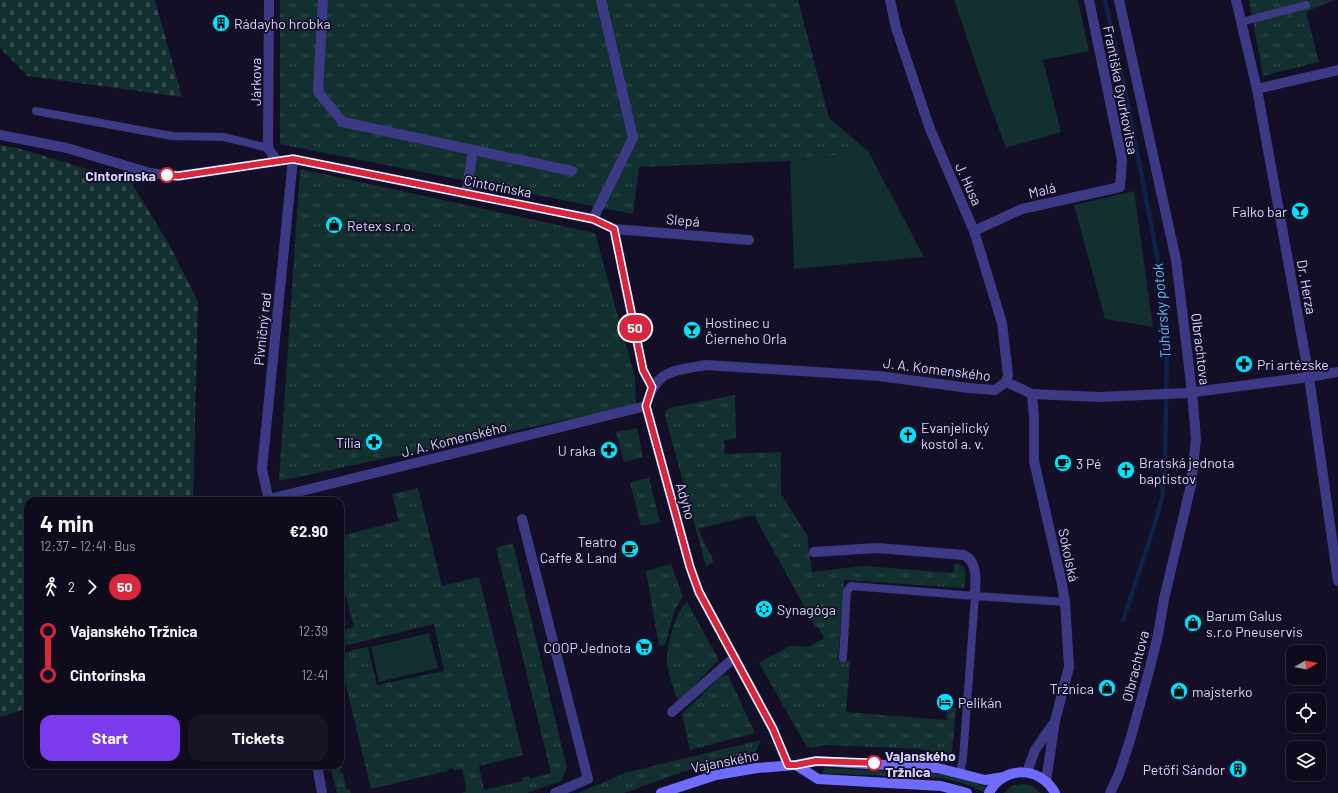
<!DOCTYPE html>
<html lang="en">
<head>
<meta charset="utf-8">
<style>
	:root { --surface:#0e0b1c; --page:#171425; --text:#f1f3f6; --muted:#9b9ba3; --line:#2e2b3b; --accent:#7c3aed }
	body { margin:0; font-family:Barlow,sans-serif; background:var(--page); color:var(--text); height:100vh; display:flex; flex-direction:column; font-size:15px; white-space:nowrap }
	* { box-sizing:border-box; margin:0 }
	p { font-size:13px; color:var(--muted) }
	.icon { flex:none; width:22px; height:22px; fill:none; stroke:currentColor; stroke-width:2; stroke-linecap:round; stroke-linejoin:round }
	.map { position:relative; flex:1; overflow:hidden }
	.panel { position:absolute; left:24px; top:497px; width:320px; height:272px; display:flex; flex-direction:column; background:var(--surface); border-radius:12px; box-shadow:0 2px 6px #0003,0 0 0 1px var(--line) }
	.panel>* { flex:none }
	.badge { padding:0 8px; border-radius:13px; font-size:14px; line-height:26px }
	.needle { width:26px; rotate:80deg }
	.buttons { position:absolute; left:1286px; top:645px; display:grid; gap:8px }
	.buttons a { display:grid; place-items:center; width:40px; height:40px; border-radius:8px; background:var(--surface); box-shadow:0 2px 6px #0003,0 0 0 1px var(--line); font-size:20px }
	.map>.badge { position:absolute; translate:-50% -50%; box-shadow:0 0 0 2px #fff }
	.legs { display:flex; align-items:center; gap:6px; height:44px; padding:0 16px; font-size:13px }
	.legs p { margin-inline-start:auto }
	.overview { display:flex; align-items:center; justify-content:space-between; height:68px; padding:0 16px }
	h1 { font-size:22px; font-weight:700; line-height:30px }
	.cta { display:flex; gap:8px; margin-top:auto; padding:8px 16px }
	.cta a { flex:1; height:46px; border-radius:12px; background:var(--accent); color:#fff; font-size:16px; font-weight:700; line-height:46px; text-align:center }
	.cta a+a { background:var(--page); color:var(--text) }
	ul { padding:0 16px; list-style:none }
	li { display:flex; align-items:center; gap:14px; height:44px; font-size:15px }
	li i { display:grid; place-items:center; width:6px; height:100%; margin:0 5px; background:currentColor }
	li i::after { content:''; width:10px; height:10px; margin:-5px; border:3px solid; border-radius:50%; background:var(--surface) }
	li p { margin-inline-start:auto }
	li:first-child i { background:linear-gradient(#0000 50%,currentColor 0) }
	li:last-child i { background:linear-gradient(currentColor 50%,#0000 0) }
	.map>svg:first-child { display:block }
</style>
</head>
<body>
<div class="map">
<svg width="1338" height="793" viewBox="0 0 1338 793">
	<defs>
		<pattern id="grass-tufts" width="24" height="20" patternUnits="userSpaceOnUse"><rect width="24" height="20" fill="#12302f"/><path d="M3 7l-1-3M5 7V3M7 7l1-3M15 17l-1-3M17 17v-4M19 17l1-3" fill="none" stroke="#344d4e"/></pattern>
		<pattern id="cemetery-stones" width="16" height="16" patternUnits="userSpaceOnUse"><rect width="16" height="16" fill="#12302f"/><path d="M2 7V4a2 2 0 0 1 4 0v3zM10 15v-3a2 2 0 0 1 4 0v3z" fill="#344d4e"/></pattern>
	</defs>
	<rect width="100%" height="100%" fill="#130f26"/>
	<!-- grass -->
	<g fill="url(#grass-tufts)">
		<path d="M280,0H798L829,118L868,151L790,161L639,167L633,214L280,144Z"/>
		<path d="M1249,0H1334L1306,12L1319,62L1263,76Z"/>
		<path d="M300,169L595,233L635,378L636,405L279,481Z"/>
		<path d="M735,395L736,439L724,440L725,454L781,452V494L807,535L812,572L863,566L954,573L955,563C970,566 965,577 964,588L844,580L838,660L850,661L846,712L946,720L947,707L956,708L952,751L950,754L946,755L921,749L826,745C814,745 813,753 804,742L759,663L790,646L808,647L824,638L818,627L816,628L754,515L698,529L714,562L706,566L665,416V411L669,408Z"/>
		<path d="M637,428L643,457L624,462L616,432Z"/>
		<path d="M649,478L660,522L641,526L630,482Z"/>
		<path d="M418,488L442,586L479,577L523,755L479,766L484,790L523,781L522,778L529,776L530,779L551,773L496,548L513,543L567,768L561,781L527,793H461L467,791L462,769L454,770L453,768L447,769V771L371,789L340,661V655L353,650L368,647L377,685L444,671L434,624L340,647V631L354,627L340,574V536L399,521L392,494Z"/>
		<path d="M671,564L683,597L675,609L665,645L659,646L646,571Z"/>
		<path d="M687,602L719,660L684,696L679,699L676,697C673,687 666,667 667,657C668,642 675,612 687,602Z"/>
		<path d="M728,675L755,733L690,750L682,714L721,676Z"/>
		<path d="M761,740L756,751L691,769L624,793H578L628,772Z"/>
		<path d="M340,761L342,768L340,769L341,774H343L347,790L350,789L351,793H337L330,765H340Z"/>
		<path d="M824,768L943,774L968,780L988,788L984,792L966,784L942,778L822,773Z"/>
		<path d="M1022,784L1031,785L1041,793H1004L1012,786Z"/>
	</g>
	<!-- cemetery -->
	<g fill="url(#cemetery-stones)">
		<path d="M0,0H155L182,97L28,76L0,48Z"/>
		<path d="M0,145L17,148L131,182L168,243L198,301L193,501H28V708L0,717Z"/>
	</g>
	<!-- garden -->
	<g fill="#12302f">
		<path d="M954,0H1078L1089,51L1043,60L1061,132L1006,148L979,74Z"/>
		<path d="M868,151L924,257L794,269L790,161Z"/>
		<path d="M1134,191L1153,327L1105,319L1074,205Z"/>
		<path d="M429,633L438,668L379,682L371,647Z"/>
	</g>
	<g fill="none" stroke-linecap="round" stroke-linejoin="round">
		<!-- stream -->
		<path stroke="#0c2248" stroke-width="4.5" d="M1105,0L1126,95L1157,255L1167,345L1165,463L1162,498L1153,530L1123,621"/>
		<!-- lane -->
		<g stroke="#3d3a85" stroke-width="8">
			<path d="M1241,22L1306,5"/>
			<path d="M36,111L172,136L224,137L268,148"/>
			<path d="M843,658L847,591L851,586L975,596"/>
			<path d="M960,773L963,758L975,596L1065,602"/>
		</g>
		<!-- street -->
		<g stroke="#3d3a85" stroke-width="10">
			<path d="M269,0L268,148L277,161"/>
			<path d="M323,0L318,92L343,122L473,150L466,194"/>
			<path d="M890,0L896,28L930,129L974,231L1002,323L1008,375L1006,382"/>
			<path d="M1236,0L1257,89L1309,377L1338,581"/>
			<path d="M1257,89L1338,70"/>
			<path d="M0,135L67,148L150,173L178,176L293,159L593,219L614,229L749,240"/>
			<path d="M473,150L572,171"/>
			<path d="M593,219L633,138L601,0"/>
			<path d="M614,229L643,370L652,387"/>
			<path d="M974,231L1022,209L1120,187L1122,160L1089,0"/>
			<path d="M1032,394L1034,417V461L1062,584L1065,602L1069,667L1055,721L1046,781"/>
			<path d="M269,499L646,406"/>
			<path d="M269,501L262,469L293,159"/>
			<path d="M522,519L588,779L555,793"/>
			<path d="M814,552L877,548L964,555C979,563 975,582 975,596"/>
			<path d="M672,712L735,657"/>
			<path d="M317,765L322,793"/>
			<path d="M788,765L773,729L699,592L690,567L646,406C656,370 672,371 706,365L879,376L969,388L995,390L1006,382L1032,394L1099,397L1187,393L1309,377L1338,372"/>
			<path d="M1027,772L1035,750L1053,724"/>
			<path d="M1110,793L1119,774L1131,737L1149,671L1158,635L1164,599L1191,485L1196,439L1192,392L1176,260L1119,0"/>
		</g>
		<!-- secondary -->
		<g stroke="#6f6bff" stroke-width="10">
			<path d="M796,765L818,779L941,786L967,793"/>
			<path d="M661,793L716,775L757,768L796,765L817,761L938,768L985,780L1004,777"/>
			<path d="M989,793C1003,765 1041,766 1055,793"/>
		</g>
	</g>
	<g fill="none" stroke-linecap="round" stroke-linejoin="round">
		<defs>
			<path id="line-1" d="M167,175L178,176L293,159L593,219L614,229L643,370L652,387L646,406L690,567L699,592L773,729L788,765H796L816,761L874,763"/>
		</defs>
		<!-- line-1 casing -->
		<use href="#line-1" stroke="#fff" stroke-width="9"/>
		<!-- line-1 -->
		<use href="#line-1" stroke="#d7263d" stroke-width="6"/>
	</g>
	<!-- icons -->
	<defs>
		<symbol id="building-disc" viewBox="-11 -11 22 22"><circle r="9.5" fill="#00e5ff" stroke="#130f26"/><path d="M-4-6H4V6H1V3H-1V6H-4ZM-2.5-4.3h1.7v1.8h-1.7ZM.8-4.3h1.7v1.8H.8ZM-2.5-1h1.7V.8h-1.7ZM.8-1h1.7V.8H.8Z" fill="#111"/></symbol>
		<symbol id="bar-disc" viewBox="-11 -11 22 22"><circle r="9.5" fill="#00e5ff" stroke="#130f26"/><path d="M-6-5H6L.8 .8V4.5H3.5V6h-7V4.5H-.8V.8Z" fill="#111"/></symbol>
		<symbol id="shop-disc" viewBox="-11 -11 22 22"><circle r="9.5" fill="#00e5ff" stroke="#130f26"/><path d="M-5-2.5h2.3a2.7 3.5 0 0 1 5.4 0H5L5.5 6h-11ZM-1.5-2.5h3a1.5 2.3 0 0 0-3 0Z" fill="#111"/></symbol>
		<symbol id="pharmacy-disc" viewBox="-11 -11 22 22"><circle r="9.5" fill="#00e5ff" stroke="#130f26"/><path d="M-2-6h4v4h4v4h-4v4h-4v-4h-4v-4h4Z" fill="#111"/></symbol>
		<symbol id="church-disc" viewBox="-11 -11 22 22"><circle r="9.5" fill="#00e5ff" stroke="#130f26"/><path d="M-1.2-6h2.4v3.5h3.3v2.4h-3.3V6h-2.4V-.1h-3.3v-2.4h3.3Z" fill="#111"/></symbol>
		<symbol id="cafe-disc" viewBox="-11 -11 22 22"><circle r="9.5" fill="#00e5ff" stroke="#130f26"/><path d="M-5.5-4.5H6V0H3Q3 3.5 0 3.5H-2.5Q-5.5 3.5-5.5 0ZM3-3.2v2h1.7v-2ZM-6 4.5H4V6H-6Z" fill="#111"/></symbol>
		<symbol id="synagogue-disc" viewBox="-11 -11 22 22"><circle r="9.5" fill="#00e5ff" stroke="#130f26"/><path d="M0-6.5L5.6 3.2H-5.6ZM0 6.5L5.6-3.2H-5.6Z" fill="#111"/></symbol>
		<symbol id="supermarket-disc" viewBox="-11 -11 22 22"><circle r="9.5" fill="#00e5ff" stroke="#130f26"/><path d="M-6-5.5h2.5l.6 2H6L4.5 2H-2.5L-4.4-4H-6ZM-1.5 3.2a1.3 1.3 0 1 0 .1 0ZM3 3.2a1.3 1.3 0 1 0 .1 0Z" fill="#111"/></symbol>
		<symbol id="hotel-disc" viewBox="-11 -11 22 22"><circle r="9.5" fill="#00e5ff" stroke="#130f26"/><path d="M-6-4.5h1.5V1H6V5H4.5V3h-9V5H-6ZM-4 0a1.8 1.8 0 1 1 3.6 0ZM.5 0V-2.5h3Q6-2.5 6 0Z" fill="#111"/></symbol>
	</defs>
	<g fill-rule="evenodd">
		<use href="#building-disc" x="211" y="13" width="20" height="20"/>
		<use href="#bar-disc" x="1290" y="201" width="20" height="20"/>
		<use href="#shop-disc" x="324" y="215" width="20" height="20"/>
		<use href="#bar-disc" x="682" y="320" width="20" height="20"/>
		<use href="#pharmacy-disc" x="1234" y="354" width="20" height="20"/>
		<use href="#church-disc" x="898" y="425" width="20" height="20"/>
		<use href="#pharmacy-disc" x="364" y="432" width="20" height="20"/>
		<use href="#pharmacy-disc" x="599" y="440" width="20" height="20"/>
		<use href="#cafe-disc" x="1053" y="453" width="20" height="20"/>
		<use href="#church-disc" x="1116" y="460" width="20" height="20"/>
		<use href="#cafe-disc" x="620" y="539" width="20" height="20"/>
		<use href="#synagogue-disc" x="754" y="599" width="20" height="20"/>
		<use href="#shop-disc" x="1183" y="613" width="20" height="20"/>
		<use href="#supermarket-disc" x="634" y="637" width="20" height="20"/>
		<use href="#shop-disc" x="1097" y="678" width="20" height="20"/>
		<use href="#shop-disc" x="1169" y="681" width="20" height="20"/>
		<use href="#hotel-disc" x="935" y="692" width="20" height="20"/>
		<use href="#building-disc" x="1228" y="759" width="20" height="20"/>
	</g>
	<!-- markers -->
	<g fill="#fff" stroke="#d7263d" stroke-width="2">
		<circle cx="167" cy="175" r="7"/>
		<circle cx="874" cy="763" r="7"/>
	</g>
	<g text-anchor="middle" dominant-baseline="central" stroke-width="3.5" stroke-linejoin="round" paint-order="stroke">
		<!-- poi labels -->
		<g font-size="14" fill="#d9d4ff" stroke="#130f26" text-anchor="start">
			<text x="234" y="23">Rádayho hrobka</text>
			<text x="1287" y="211" text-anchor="end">Falko bar</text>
			<text x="347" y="225">Retex s.r.o.</text>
			<text x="705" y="322">Hostinec u<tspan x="705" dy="16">Čierneho Orla</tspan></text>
			<text x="1257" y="364">Pri artézske</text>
			<text x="921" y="427">Evanjelický<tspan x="921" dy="16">kostol a. v.</tspan></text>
			<text x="361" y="442" text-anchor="end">Tília</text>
			<text x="596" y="450" text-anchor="end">U raka</text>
			<text x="1139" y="462">Bratská jednota<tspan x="1139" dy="16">baptistov</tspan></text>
			<text x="1076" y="463">3 Pé</text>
			<text x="617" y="541" text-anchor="end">Teatro<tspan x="617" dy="16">Caffe &amp; Land</tspan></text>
			<text x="777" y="609">Synagóga</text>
			<text x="1206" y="615">Barum Galus<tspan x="1206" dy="16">s.r.o Pneuservis</tspan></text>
			<text x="631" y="647" text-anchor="end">COOP Jednota</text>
			<text x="1094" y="688" text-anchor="end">Tržnica</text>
			<text x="1192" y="691">majsterko</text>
			<text x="958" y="702">Pelikán</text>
			<text x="1225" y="769" text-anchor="end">Petőfi Sándor</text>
		</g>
		<!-- street labels -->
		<g font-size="14" fill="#d9d4ff" stroke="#130f26">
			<text transform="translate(255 82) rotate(-90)">Járkova</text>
			<text transform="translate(1121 90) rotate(79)">Františka Gyurkovitsa</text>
			<text transform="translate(969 184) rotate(66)">J. Husa</text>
			<text transform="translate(498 186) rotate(11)">Cintorínska</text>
			<text transform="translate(1042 190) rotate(-13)">Malá</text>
			<text transform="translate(683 220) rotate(5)">Slepá</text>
			<text transform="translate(1307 287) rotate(80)">Dr. Herza</text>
			<text transform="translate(262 329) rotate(-84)">Pivničný rad</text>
			<text transform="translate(1201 349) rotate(83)">Olbrachtova</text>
			<text transform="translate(937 369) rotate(7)">J. A. Komenského</text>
			<text transform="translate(454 439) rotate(-14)">J. A. Komenského</text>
			<text transform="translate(686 501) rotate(74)">Adyho</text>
			<text transform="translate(1069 555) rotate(78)">Sokolská</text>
			<text transform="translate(1135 666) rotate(-76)">Olbrachtova</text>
			<text transform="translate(725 761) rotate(-11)">Vajanského</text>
		</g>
		<!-- stop labels -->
		<g font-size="14" font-weight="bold" fill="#d9d4ff" stroke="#130f26" text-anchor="end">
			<text x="156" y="175">Cintorínska</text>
			<text x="885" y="755" text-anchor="start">Vajanského<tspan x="885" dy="16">Tržnica</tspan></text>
		</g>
		<!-- water labels -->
		<g font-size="15" font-style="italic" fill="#62b6ff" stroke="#130f26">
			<text transform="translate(1161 311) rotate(-95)">Tuhársky potok</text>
		</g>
	</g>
</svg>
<div class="buttons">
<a><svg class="needle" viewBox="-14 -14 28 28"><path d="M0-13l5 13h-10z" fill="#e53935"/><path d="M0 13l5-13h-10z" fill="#9b9ba3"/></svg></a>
<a><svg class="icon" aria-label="locate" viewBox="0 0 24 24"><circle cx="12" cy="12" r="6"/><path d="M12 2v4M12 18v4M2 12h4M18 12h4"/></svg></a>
<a><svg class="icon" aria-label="layers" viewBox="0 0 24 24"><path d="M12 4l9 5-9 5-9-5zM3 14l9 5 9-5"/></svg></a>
</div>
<b class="badge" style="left:635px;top:328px;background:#d7263d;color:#fff">50</b>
<section class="panel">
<div class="overview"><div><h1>4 min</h1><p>12:37 – 12:41 · Bus</p></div><b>€2.90</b></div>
<div class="legs"><svg class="icon" aria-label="walk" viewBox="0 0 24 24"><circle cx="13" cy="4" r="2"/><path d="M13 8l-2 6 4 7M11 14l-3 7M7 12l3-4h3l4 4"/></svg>2<svg class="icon" aria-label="forward" viewBox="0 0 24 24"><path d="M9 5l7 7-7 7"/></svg><b class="badge" style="background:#d7263d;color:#fff">50</b></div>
<ul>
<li><i style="color:#d7263d"></i><b>Vajanského Tržnica</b><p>12:39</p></li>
<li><i style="color:#d7263d"></i><b>Cintorínska</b><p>12:41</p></li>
</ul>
<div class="cta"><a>Start</a><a>Tickets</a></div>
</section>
</div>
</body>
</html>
